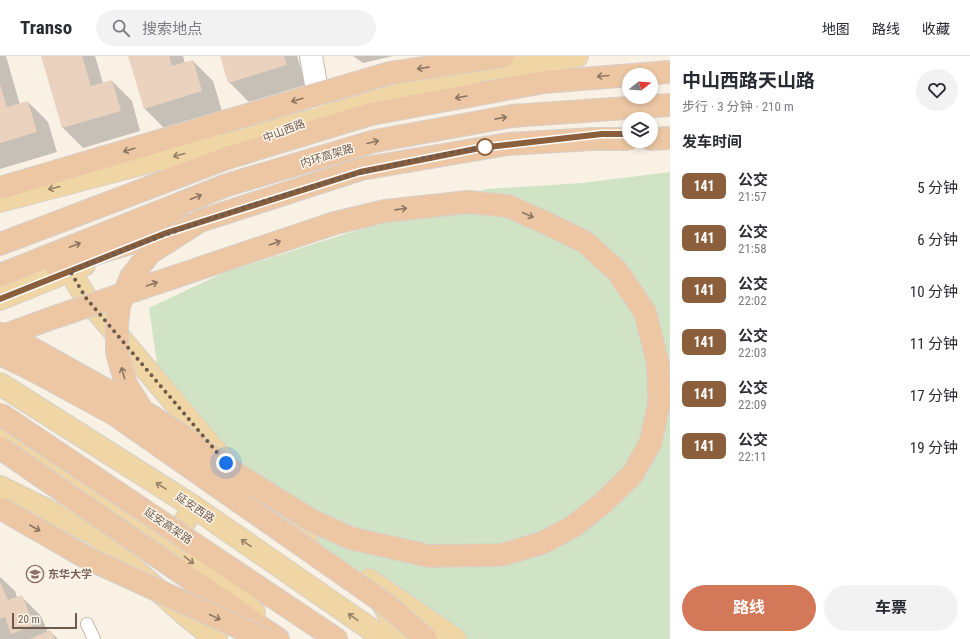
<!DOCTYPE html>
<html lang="zh">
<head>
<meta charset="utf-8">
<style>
	:root { --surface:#fff; --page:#f2f2f3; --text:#2b2b33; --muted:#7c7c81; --line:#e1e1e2; --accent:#d37859 }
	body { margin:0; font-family:"Roboto Condensed","Noto Sans SC",sans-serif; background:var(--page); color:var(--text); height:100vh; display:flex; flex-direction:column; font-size:15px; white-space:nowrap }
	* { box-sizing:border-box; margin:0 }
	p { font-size:13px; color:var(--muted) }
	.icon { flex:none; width:22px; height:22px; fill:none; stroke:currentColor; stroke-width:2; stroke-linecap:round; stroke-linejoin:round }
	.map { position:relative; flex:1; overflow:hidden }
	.details { display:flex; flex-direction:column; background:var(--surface); width:300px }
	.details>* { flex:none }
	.badge { padding:0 8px; border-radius:6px; font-size:14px; line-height:26px }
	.needle { width:26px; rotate:73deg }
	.controls { position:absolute; left:622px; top:12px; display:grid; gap:8px }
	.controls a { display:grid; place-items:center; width:36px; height:36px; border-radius:50%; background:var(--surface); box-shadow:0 2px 6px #0003; font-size:20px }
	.scale { position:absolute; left:12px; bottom:10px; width:65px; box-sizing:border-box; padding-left:4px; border:2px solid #6d5a4d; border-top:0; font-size:11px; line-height:14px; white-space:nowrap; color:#6d5a4d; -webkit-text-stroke:3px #fcf5e9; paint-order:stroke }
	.you { position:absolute; width:20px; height:20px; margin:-10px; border:3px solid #fff; border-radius:50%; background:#1a73e8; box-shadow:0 0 0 6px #1a73e833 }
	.map>.badge { position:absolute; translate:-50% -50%; box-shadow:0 0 0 2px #fff }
	h2 { padding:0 12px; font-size:15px; line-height:36px }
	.round { display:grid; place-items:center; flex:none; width:42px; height:42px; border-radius:21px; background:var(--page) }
	.summary { display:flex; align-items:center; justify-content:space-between; height:68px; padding:0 12px }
	h1 { font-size:19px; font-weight:700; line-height:30px }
	.cta { display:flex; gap:8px; margin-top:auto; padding:8px 12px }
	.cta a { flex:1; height:46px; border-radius:24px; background:var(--accent); color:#fff; font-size:16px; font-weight:700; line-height:46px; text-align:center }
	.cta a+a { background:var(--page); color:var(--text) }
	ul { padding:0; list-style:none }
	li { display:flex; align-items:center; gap:12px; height:52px; padding:0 12px }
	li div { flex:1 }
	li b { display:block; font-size:15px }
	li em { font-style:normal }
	li .badge { min-width:44px; font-weight:700; text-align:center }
	header { display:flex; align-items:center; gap:24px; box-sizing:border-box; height:56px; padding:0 20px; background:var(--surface); border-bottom:1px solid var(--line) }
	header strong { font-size:19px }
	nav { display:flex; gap:22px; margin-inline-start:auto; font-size:14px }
	.search { width:280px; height:36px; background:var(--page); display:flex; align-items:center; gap:10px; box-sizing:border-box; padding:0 14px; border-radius:22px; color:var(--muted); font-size:15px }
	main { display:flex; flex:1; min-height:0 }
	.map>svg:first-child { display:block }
</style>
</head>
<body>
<header>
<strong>Transo</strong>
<div class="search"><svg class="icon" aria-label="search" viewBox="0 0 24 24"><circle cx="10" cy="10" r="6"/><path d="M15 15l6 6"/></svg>搜索地点</div>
<nav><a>地图</a><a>路线</a><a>收藏</a></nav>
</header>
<main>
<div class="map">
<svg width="670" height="583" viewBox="0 0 670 583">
	<rect width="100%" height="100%" fill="#f9f1e4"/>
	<!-- green -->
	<path fill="#d0e4c5" d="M670,116V583H431L346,533L158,315L149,252L223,217L486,133L582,127Z"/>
	<!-- shadow -->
	<g fill="#0003">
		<path d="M0,0H6L20,49L28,46L48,66L57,96L0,113Z"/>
		<path d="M42,0H95L103,27L112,25L132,45L140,75L83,92L63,72Z"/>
		<path d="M129,0H183L185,8L193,5L213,25L222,55L164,72L144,52Z"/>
		<path d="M221,0H297L306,29L249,46L229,26Z"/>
		<path d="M353,0H393L363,7Z"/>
		<path d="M0,521L15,535L17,541L21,540L41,560L48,576L50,575L58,583H0Z"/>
	</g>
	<!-- building -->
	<g fill="#ead2bf">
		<path d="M41,0H82L91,30L112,24L121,55L62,72Z"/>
		<path d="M128,0H169L172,10L193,4L202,35L144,53Z"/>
		<path d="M220,0H284L287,9L228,27Z"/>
		<path d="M0,28L7,51L28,45L37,76L0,87Z"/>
		<path d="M0,526L8,544L22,539L34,569L11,578L5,561L0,563Z"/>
		<path d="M50,574L55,583H30Z"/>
	</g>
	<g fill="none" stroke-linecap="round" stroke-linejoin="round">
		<defs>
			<path id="service" d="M87,568L94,583"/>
			<path id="minor" d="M311,0L317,34L324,57"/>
			<g id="primary">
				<path d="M288,74L325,60L482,14L577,0"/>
				<path d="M0,145L301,66"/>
				<path d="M70,215L86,242L224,405"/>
				<path d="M0,243L84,209"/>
				<path d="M0,328L194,451L385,583"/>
				<path d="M0,380L56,413"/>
				<path d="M46,398L78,425L170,489L254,556"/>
				<path d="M0,431L95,478L170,489L194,451"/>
				<path d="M253,435L307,484"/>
				<path d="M95,478L187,560L216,583"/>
				<path d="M369,524L455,583"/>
				<path d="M382,546L403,583"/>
			</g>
			<g id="trunk">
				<path d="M651,83L670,82"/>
				<path d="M0,132L220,67"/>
				<path d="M0,188L227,102L371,58L544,26L670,16"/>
				<path d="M56,210L188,169"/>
				<path d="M0,219L227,129L375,85L512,60L670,49"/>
				<path d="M194,488L336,583"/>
				<path d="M176,513L278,583"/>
			</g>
		</defs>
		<!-- service casing -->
		<use href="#service" stroke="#c8b9ac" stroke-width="14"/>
		<!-- minor casing -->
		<use href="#minor" stroke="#c8b9ac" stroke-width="24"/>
		<!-- primary casing -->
		<use href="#primary" stroke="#d6d1cd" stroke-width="24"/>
		<!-- trunk casing -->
		<use href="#trunk" stroke="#d6d1cd" stroke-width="24"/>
		<!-- service -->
		<use href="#service" stroke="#fff" stroke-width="12"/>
		<!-- minor -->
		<use href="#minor" stroke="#fff" stroke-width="22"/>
		<!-- primary -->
		<use href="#primary" stroke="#efd6a4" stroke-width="22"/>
		<!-- trunk -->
		<use href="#trunk" stroke="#edc7a4" stroke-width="22"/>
		<defs>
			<g id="trunk-bridge">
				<path d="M220,67L390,17L503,0"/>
				<path d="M0,277L31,292L135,350L187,383L240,420L311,464L350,482L429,500L501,499L542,487L574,470L603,447L632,419L650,388L659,348L658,308L645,256L617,215L585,186L548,168L508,150L468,146L385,155L335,167L55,261L0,281"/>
				<path d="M0,298L33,314L114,358L387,549L426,583"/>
				<path d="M0,358L194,488"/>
				<path d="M0,392L176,513"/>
				<path d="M195,414L155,375L126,328L117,297V269L119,250L131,221L150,197L200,165L361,113L508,88L593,83H629"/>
				<path d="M2,453L87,502L264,583"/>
			</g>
		</defs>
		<!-- trunk-bridge casing -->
		<use href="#trunk-bridge" stroke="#d6d1cd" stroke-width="24" stroke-linecap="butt"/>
		<!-- trunk-bridge -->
		<use href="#trunk-bridge" stroke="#edc7a4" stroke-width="22"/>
	</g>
	<!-- one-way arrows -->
	<defs><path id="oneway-shaft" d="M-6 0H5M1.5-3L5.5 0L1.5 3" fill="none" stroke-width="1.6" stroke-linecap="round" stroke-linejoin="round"/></defs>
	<g stroke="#8d7563">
		<use href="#oneway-shaft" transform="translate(423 12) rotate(172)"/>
		<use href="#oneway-shaft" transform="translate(603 20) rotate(175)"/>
		<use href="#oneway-shaft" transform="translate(461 41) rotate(170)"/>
		<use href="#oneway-shaft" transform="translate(297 44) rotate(163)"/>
		<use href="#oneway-shaft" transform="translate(501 62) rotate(-11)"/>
		<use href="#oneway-shaft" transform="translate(373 86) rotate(-14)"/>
		<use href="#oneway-shaft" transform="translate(129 94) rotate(163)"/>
		<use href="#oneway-shaft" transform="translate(196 141) rotate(-21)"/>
		<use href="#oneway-shaft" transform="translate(401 153) rotate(-8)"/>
		<use href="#oneway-shaft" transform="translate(528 159) rotate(24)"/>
		<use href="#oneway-shaft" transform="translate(275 187) rotate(-19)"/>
		<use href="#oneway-shaft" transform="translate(75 189) rotate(-21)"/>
		<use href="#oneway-shaft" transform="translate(152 228) rotate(-19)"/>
		<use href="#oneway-shaft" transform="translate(123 317) rotate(-106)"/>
		<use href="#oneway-shaft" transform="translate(35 472) rotate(30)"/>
		<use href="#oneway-shaft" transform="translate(215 561) rotate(25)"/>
	</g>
	<g stroke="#947f67">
		<use href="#oneway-shaft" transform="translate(179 99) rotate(165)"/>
		<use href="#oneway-shaft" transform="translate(54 132) rotate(166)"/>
		<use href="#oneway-shaft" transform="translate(161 430) rotate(-148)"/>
		<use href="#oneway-shaft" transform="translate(246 487) rotate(-145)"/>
		<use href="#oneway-shaft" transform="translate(189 504) rotate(38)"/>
		<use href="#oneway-shaft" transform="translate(353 561) rotate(-145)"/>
	</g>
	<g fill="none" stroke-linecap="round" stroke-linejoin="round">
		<defs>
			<path id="line" d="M0,243L166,177L360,116L480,92L602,78H629"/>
		</defs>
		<!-- line casing -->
		<use href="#line" stroke="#fff" stroke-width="9"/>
		<!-- line -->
		<use href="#line" stroke="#8b5e3c" stroke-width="6"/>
		<!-- walk -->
		<path stroke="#6d5a4d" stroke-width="4" stroke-dasharray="0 7.2" d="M226,407L86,242L70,215C203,163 344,113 485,91"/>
	</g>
	<!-- icons -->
	<defs>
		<symbol id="university-ring" viewBox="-11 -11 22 22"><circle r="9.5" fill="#fcf5e9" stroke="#8d6e63" stroke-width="1.5"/><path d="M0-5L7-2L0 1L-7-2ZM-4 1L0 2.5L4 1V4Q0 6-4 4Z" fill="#8d6e63"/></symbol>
	</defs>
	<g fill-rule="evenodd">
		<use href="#university-ring" x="25" y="508" width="20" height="20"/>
	</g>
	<!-- markers -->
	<circle fill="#fff" stroke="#8b5e3c" stroke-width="2" cx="485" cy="91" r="8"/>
	<g text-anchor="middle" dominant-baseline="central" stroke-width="3" stroke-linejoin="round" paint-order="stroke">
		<!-- street labels -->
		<g font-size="11" fill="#6d5a4d" stroke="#fcf5e9">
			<text transform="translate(284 75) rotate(-21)">中山西路</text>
			<text transform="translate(327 100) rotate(-17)">内环高架路</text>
			<text transform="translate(195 452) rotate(34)">延安西路</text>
			<text transform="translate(168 470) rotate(34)">延安高架路</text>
		</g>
		<!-- education labels -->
		<g font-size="11" font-weight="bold" fill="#785e54" stroke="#fcf5e9" text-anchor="start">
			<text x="48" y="518">东华大学</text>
		</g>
	</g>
</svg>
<div class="controls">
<a><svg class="needle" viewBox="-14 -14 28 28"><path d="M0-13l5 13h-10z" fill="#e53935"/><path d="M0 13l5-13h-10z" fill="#7c7c81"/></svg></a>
<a><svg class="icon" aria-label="layers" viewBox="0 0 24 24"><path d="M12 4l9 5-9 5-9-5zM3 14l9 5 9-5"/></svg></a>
</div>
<div class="scale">20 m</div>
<div class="you" style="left:226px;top:407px"></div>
</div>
<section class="details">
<div class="summary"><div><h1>中山西路天山路</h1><p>步行 · 3 分钟 · 210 m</p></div><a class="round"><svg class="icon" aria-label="heart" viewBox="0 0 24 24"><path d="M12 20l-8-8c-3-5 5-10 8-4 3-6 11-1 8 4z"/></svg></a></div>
<h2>发车时间</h2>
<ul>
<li><span class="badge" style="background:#8b5e3c;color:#fff">141</span><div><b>公交</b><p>21:57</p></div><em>5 分钟</em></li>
<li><span class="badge" style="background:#8b5e3c;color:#fff">141</span><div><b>公交</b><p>21:58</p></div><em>6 分钟</em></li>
<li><span class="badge" style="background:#8b5e3c;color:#fff">141</span><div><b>公交</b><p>22:02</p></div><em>10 分钟</em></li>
<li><span class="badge" style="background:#8b5e3c;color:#fff">141</span><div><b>公交</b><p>22:03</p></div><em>11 分钟</em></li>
<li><span class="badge" style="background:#8b5e3c;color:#fff">141</span><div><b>公交</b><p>22:09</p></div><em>17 分钟</em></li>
<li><span class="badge" style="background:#8b5e3c;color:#fff">141</span><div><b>公交</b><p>22:11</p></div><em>19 分钟</em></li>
</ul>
<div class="cta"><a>路线</a><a>车票</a></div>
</section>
</main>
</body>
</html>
